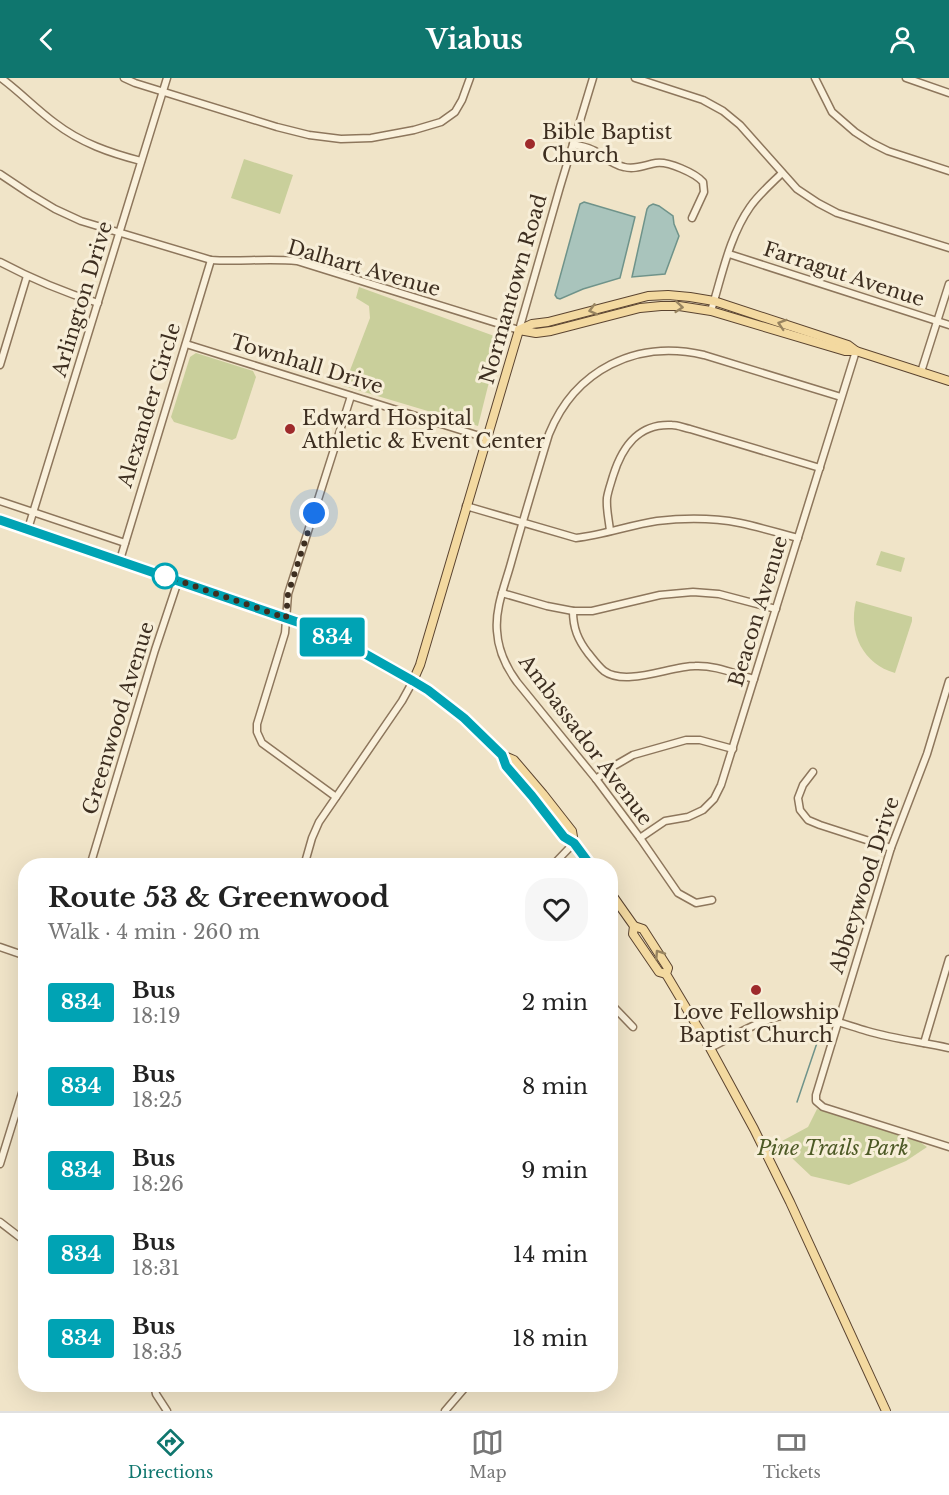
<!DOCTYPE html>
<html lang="en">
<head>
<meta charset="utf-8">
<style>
	:root { --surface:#fff; --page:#f6f6f6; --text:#222; --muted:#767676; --line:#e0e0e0; --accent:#0f766e }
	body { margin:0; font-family:"Libre Baskerville",serif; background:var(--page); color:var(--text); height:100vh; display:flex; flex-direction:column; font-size:22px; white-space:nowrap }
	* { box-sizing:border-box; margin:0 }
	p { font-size:20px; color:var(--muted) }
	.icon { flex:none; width:33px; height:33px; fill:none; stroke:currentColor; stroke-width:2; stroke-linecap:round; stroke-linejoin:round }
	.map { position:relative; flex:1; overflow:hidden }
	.sheet { position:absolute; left:18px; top:780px; width:600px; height:534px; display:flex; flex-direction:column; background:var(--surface); border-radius:24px; box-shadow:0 6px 24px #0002 }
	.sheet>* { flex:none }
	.badge { padding:0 12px; border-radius:4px; font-size:21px; line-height:39px }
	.you { position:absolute; width:30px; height:30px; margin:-15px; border:4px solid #fff; border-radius:50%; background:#1a73e8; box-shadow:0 0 0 9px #1a73e833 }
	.map>.badge { position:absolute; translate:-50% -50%; box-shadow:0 0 0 3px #fff }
	.round { display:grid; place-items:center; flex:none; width:63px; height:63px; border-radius:24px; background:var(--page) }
	.overview { display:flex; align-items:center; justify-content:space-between; height:102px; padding:0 30px }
	h1 { font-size:28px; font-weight:800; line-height:45px }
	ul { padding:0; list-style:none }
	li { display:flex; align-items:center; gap:18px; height:84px; padding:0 30px }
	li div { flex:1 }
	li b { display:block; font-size:22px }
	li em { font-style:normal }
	li .badge { min-width:66px; font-weight:700; text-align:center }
	header { display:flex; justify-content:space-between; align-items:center; height:78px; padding:0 30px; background:var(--accent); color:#fff; font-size:27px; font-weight:800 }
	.tabs { display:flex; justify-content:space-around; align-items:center; height:84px; border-top:2px solid var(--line); background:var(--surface); font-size:16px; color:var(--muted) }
	.tabs a { display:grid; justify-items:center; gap:3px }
	.tabs .on { color:var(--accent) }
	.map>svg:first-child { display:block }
</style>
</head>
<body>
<header><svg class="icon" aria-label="back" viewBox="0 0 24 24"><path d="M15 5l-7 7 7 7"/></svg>Viabus<svg class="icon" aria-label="person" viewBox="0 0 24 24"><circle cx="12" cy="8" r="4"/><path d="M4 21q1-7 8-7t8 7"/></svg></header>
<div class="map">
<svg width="949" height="1333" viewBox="0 0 949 1333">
	<rect width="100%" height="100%" fill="#f0e4c8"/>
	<!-- green -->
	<g fill="#c9cf9b">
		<path d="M244,81L293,97L280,136L231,120Z"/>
		<path d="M359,209L497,259L499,264L478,348L344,308L370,240L369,228L356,220Z"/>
		<path d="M196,275L253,293L256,299L236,360L232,362L174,344L171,339L190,279Z"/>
		<path d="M881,473L905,480L901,494L876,487Z"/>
		<path d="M856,523L912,539V543L895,595C863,586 848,555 856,523Z"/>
		<path d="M817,1031L920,1064L927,1069L906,1083L849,1107L811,1098L793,1081L782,1063L808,1049Z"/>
	</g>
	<!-- water -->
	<g fill="#a9c4bc" stroke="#6f938a" stroke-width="1.5">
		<path d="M584,124L635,139L620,200L583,211L560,221L557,220L555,217L580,126Z"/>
		<path d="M653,126L659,128L673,138L674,146L679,158L665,196L632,199L647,131L649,128Z"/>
	</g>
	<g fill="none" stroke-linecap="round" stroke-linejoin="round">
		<!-- stream -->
		<path stroke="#6f938a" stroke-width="1.5" d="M797,1024L820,956"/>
		<defs>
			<g id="minor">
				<path d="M1,0C20,14 36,31 55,45C81,65 110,75 141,83"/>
				<path d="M124,0L135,5L277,49L309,57L341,61L371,60L414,52L441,44L455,34L462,22L470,0"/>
				<path d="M635,0L703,22L723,33L740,47L797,111L818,125L837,135L949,170"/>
				<path d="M815,0L832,34L855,54L872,65L888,73L949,93"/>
				<path d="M906,0L949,15"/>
				<path d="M573,66C580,68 588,69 595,73C604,79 613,87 624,89C635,92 645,87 656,85C668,83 695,95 703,104L704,114L692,140"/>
				<path d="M0,96L30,116L55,131L81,143L211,182C240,184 269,180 297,183L519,252L560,109L593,0"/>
				<path d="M729,176L949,247"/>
				<path d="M0,184C32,201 63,214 98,225"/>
				<path d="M711,233C722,198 729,159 750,129C759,116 771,106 782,95"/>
				<path d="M186,266L486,360"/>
				<path d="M0,287L27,198"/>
				<path d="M921,294L949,206"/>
				<path d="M0,423L125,465"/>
				<path d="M466,428L576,460C604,457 630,447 657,443C684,440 714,440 740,445C759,449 779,455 798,460"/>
				<path d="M28,451L167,0"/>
				<path d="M610,453C609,442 606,431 607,420C608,413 611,405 613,398C622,369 638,345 672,347C678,347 684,350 690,351L820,390"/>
				<path d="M120,482L211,182"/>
				<path d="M502,515L547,528L573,533H592L660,517L693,514L719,516L776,531"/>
				<path d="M573,533C573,550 578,562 588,575C593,581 598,588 604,593C626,609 670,588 695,588C715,587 735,596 754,601"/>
				<path d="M949,603L927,676L891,770L816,1017V1023L823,1029L949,1069"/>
				<path d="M813,694L803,707L798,720L800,732L808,742L820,747L891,770"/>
				<path d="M596,701L614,688L633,677L686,662H700L733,671"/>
				<path d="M336,719L262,665L257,654V646L285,555L288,516L351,318"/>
				<path d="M640,760L665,743L688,739L703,732L714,721L721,707L856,273"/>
				<path d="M90,788L155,572L178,503"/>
				<path d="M304,788L312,760L319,744L402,623L413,603"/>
				<path d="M552,788L574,765"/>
				<path d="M712,822L696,825L678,815L640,760L596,701L517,604C506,589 498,572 497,553C495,530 505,507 511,485C523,442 536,399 549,356C575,292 636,261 704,277L841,319"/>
				<path d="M0,869L26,878"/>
				<path d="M610,925L633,949"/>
				<path d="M924,965L949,881"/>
				<path d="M710,970C732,959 754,945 777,939C808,931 839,945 867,953C894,961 922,964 949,970"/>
				<path d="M0,1086L26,1002"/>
				<path d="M0,1144L26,1164"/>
				<path d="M154,1306L156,1316L167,1333"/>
				<path d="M445,1333L468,1306"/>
			</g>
			<g id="major">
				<path d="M519,252L532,246L548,244L648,218L668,217L690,219L714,223L848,267L856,273L949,303"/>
				<path d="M519,252L536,255L551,253L640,230L661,228H679L711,233L845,273H856"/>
				<path d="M0,442L309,548L375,581L413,603L445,625L464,640L502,677L514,682L543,716L572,753L574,765"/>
				<path d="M413,603L420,587L519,252"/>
				<path d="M502,677L506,688L564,759L574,765L591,788"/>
				<path d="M610,814L634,848L633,856L659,894L666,896"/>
				<path d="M634,848L643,851L668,890L666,896L710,970L754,1051L790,1124L886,1333"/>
			</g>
		</defs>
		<!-- minor casing -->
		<use href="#minor" stroke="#8d765c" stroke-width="9"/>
		<!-- major casing -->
		<use href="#major" stroke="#5b4430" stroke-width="10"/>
		<!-- minor -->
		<use href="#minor" stroke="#faf1dc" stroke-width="6"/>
		<!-- major -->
		<use href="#major" stroke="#f3d9a0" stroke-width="8"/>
	</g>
	<!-- one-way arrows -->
	<defs><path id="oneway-chevron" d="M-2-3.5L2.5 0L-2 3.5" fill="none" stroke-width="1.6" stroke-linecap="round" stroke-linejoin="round" transform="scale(1.5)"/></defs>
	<g stroke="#988460">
		<use href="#oneway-chevron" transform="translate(679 229) rotate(5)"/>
		<use href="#oneway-chevron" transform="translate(593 232) rotate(165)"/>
		<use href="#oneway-chevron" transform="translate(782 246) rotate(-162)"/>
		<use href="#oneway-chevron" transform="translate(659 876) rotate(-123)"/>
	</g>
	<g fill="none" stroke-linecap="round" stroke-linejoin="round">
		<defs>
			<path id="line" d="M0,442L309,548L360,573L413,603L428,612L464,640L502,677L506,688L532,718L564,759L574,765L591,788"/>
		</defs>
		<!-- line casing -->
		<use href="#line" stroke="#fff" stroke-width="14"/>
		<!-- line -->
		<use href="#line" stroke="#00a3b4" stroke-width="9"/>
		<!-- walk -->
		<path stroke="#3d2e20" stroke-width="6" stroke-dasharray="0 10.8" d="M165,498L286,540L288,516L314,435"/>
	</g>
	<!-- markers -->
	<g fill="#9e2a2b" stroke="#f7eed8" stroke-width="2">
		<circle cx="530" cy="66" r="6"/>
		<circle cx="290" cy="351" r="6"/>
		<circle cx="756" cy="912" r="6"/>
	</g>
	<circle fill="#fff" stroke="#00a3b4" stroke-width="3" cx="165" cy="498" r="12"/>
	<g text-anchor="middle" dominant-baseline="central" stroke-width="6" stroke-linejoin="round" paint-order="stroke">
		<!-- poi labels -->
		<g font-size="20" fill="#3d2e20" stroke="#f7eed8" text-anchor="start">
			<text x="542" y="54">Bible Baptist<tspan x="542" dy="23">Church</tspan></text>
			<text x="302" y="340">Edward Hospital<tspan x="302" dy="23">Athletic &amp; Event Center</tspan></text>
			<text x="756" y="934" text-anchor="middle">Love Fellowship<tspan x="756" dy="23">Baptist Church</tspan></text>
		</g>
		<!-- street labels -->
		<g font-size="20" fill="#3d2e20" stroke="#f7eed8">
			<text transform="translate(364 190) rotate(16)">Dalhart Avenue</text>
			<text transform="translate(844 196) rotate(18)">Farragut Avenue</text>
			<text transform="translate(513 211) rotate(-74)">Normantown Road</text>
			<text transform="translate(82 221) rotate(-73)">Arlington Drive</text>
			<text transform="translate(307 286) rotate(17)">Townhall Drive</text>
			<text transform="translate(149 327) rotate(-73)">Alexander Circle</text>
			<text transform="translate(758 533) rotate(-73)">Beacon Avenue</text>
			<text transform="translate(118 640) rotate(-73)">Greenwood Avenue</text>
			<text transform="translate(586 662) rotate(53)">Ambassador Avenue</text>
			<text transform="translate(864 807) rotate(-72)">Abbeywood Drive</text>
		</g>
		<!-- park labels -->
		<g font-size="20" font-style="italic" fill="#4d5a26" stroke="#f7eed8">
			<text x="833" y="1070">Pine Trails Park</text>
		</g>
	</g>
</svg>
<div class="you" style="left:314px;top:435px"></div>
<b class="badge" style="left:332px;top:559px;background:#00a3b4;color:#fff">834</b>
<section class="sheet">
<div class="overview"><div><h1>Route 53 &amp; Greenwood</h1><p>Walk · 4 min · 260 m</p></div><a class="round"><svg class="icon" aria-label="heart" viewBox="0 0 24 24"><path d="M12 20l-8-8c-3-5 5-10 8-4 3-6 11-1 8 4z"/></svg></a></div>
<ul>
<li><span class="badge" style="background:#00a3b4;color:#fff">834</span><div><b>Bus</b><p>18:19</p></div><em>2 min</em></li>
<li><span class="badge" style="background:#00a3b4;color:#fff">834</span><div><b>Bus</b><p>18:25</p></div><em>8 min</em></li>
<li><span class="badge" style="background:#00a3b4;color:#fff">834</span><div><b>Bus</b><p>18:26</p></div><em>9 min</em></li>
<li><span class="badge" style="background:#00a3b4;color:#fff">834</span><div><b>Bus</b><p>18:31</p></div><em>14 min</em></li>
<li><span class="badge" style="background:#00a3b4;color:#fff">834</span><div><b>Bus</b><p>18:35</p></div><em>18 min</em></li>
</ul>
</section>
</div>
<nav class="tabs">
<a class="on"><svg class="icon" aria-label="directions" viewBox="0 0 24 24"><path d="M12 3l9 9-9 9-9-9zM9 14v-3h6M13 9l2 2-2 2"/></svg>Directions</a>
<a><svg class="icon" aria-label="map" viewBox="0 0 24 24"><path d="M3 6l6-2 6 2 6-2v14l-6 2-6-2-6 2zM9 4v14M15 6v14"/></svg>Map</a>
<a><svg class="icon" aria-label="tickets" viewBox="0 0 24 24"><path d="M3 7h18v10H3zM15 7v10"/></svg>Tickets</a>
</nav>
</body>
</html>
